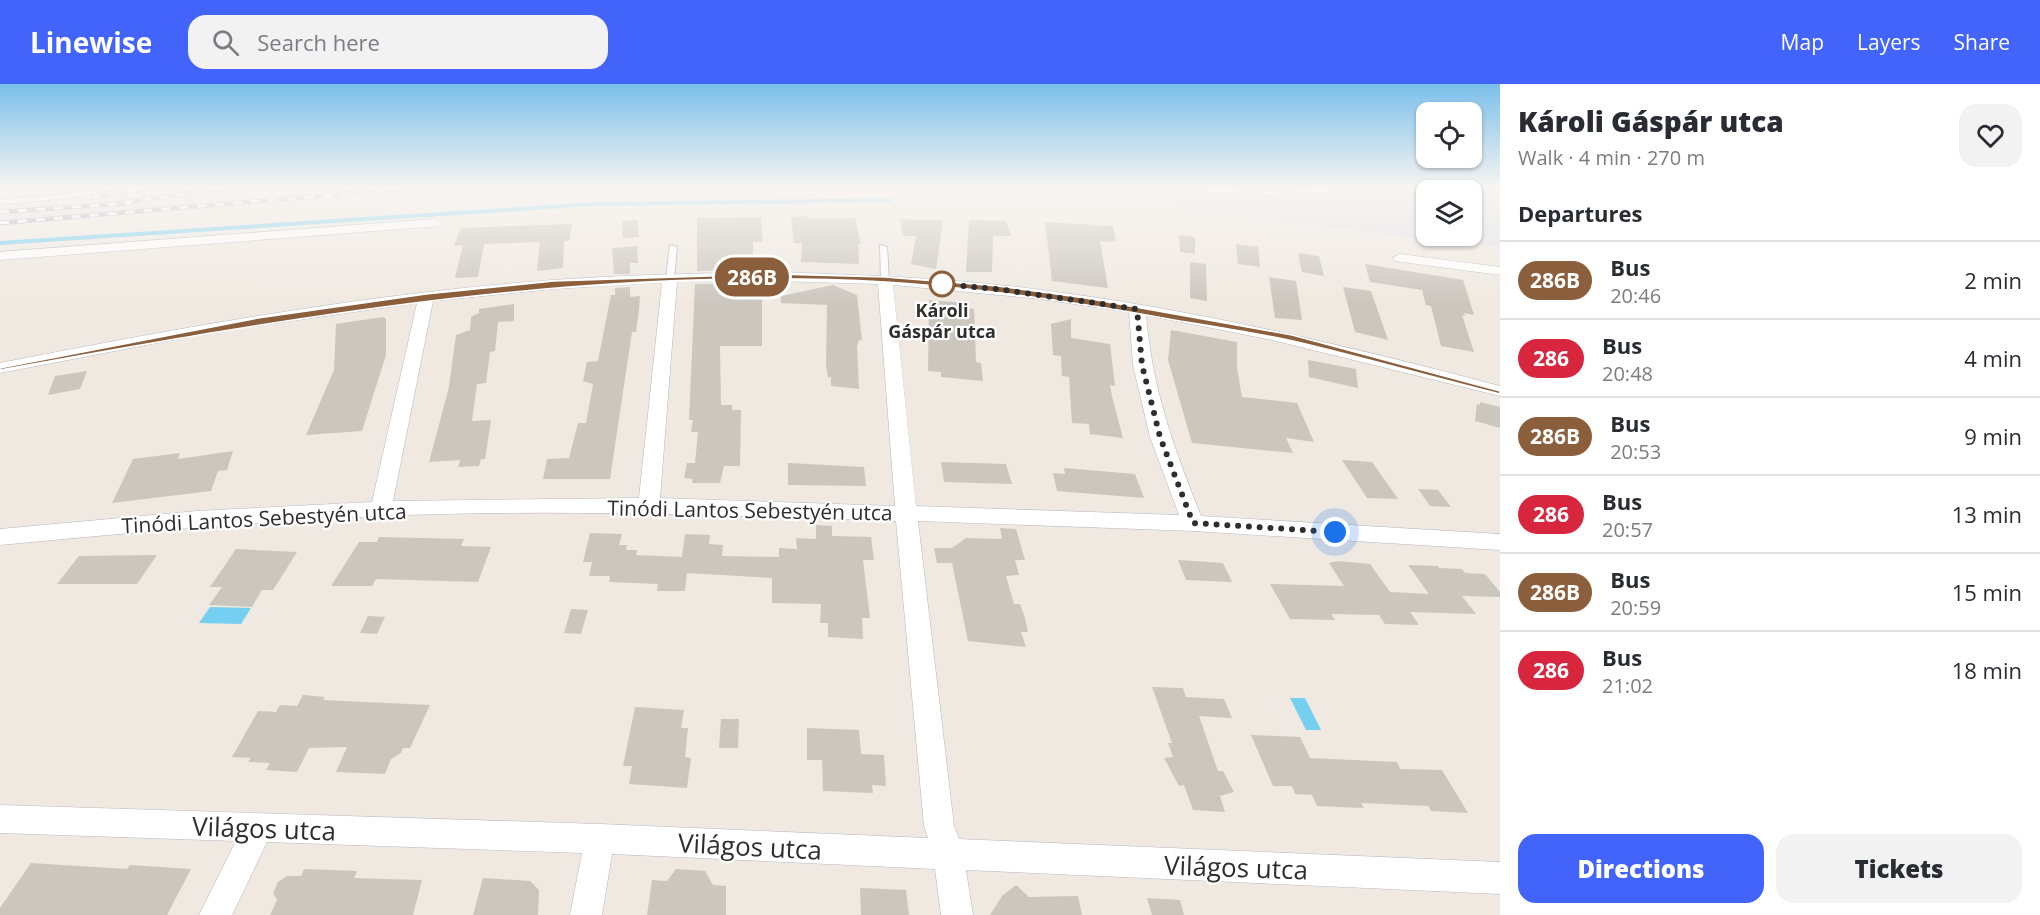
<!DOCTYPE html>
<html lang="en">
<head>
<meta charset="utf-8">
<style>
	:root { --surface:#fff; --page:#f2f2f3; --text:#2b2b33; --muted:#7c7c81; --line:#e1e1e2; --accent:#4264fb }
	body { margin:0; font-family:"Open Sans",sans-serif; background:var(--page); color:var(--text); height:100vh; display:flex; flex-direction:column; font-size:22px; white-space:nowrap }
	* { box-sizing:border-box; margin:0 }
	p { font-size:20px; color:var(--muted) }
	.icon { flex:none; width:33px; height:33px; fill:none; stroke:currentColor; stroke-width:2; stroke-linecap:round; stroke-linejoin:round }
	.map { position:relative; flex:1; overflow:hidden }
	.details { display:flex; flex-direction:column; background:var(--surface); width:540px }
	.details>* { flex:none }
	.badge { padding:0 12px; border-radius:20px; font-size:21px; line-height:39px }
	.tools { position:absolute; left:1416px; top:18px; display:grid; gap:12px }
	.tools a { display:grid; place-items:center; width:66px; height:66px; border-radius:12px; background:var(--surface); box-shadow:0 2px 4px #0004; font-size:30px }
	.you { position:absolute; width:30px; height:30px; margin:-15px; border:4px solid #fff; border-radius:50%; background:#1a73e8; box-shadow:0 0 0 9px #1a73e833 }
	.map>.badge { position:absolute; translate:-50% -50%; box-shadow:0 0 0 3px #fff }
	h2 { padding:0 18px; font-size:22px; line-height:54px }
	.round { display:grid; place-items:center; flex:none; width:63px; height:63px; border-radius:18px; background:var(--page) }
	.overview { display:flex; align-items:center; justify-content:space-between; height:102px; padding:0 18px }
	h1 { font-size:28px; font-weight:800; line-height:45px }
	.button { display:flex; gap:12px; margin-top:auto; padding:12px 18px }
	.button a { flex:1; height:69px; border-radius:18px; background:var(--accent); color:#fff; font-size:24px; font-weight:800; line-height:69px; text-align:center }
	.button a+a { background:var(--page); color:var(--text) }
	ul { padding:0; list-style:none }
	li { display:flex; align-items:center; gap:18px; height:78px; padding:0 18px; border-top:2px solid var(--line) }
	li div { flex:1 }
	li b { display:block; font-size:22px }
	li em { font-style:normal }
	li .badge { min-width:66px; font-weight:700; text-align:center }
	header { display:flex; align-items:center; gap:36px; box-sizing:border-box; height:84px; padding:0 30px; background:var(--accent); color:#fff }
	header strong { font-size:28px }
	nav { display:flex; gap:33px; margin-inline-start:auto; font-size:21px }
	.search { width:420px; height:54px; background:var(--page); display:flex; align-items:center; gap:15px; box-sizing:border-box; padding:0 21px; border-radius:18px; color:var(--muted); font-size:22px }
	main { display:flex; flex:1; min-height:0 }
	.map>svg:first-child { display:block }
</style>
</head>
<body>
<header>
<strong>Linewise</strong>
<div class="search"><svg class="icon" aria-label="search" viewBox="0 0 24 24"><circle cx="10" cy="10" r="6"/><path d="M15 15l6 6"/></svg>Search here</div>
<nav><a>Map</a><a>Layers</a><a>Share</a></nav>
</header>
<main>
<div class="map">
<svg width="1500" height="831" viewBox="0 0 1500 831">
	<rect width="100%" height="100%" fill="#efe9e1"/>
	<!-- industrial -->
	<g fill="#e3e1e8" fill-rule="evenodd">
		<path d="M0,104H445L0,142Z"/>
		<path d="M591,104H1500V163L1452,159L1072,108L982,104ZM1426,106H1472V152H1426Z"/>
	</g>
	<!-- water -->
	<g fill="#75cff0">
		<path d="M210,523L251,524L241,540L199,539Z"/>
		<path d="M1290,614H1305L1321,646H1306Z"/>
	</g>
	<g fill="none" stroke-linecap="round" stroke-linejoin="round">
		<!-- stream -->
		<path stroke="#75cff0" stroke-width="4" d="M0,159L594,120L890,116"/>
	</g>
	<!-- building -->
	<g fill="#cbc7bf">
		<path d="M808,132L809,135L855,134L861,160H858L859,180L801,178L802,159H794L791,133Z"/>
		<path d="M761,133L763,158H753V186L697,187V134Z"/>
		<path d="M900,135L943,136L936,185L911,180L916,152H903Z"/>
		<path d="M637,136L639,153L623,154L622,137Z"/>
		<path d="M969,136L1006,137L1011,152H993L992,188H966Z"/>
		<path d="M1045,138L1113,142L1116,158L1100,157L1108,204L1052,197Z"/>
		<path d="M572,140L569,157H564L563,184L537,187L540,158L484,160L478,193L455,194L463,161L454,162L461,144Z"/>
		<path d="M1179,151L1195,153V170L1180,168Z"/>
		<path d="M1236,160L1258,163L1260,183L1238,180Z"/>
		<path d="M637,162L638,179H630V190H614L612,164Z"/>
		<path d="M1298,169L1319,172L1324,192L1302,188Z"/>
		<path d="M1190,178L1206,180L1207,217L1190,214Z"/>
		<path d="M1365,180L1463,196L1474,231L1464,229L1465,232L1462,231L1474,268L1441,262L1431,222L1426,221L1422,206L1370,198Z"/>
		<path d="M1269,193L1296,197L1302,236L1275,234Z"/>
		<path d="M753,199L752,209H762V262H720L721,321H732V326H741L740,382H724L720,399H692L693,395L684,394L687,379H695L698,348H691L693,336H689L695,200Z"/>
		<path d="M833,201L857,211L862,256H859L857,263L859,305L831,302V293H828L826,282L827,221L781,219V212Z"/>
		<path d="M630,203V213L640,212L639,225L636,248H632L610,395H543L547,375L569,374L578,339H586L593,300L583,297L587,278L598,277L611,211H615V204Z"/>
		<path d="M1343,203L1371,207L1388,256L1355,248Z"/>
		<path d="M929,216L967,219L968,224L974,225L976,278L981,279L983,297L941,293V288L928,287Z"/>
		<path d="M514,220V237L498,238L495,267L490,268L486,299L477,300L472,337L491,336L485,375H481L479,382L458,383L460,376L429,378L449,303L456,251L470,246L471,233L479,229V225Z"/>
		<path d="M383,233L386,235V271L362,347L306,351L334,286L336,240Z"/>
		<path d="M1071,235V254L1110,260L1115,302L1110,301L1112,312L1123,354L1090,350L1089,340L1072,339L1069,293L1062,292L1061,272L1053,271L1051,240Z"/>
		<path d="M1171,246L1237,258V284L1242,313L1297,319L1314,358L1286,354L1293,369L1192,359L1168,276Z"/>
		<path d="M1308,276L1356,285L1358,304L1309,293Z"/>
		<path d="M87,287L80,305L48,311L55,292Z"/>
		<path d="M1480,318L1500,323V344L1475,337L1477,320L1480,321Z"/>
		<path d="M233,367L227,386L218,387L211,407L112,419L133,375L180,369L178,375Z"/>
		<path d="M1342,376L1372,378L1398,415L1367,414Z"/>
		<path d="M941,378L1006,380L1012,400L944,398Z"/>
		<path d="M788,379L864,383L866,402L788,401Z"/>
		<path d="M1064,384L1135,390L1144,414L1057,407L1053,389L1065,390Z"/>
		<path d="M1418,405L1438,406L1451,423L1430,422Z"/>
		<path d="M816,441L832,442V452L871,453L874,476H863L870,534H862L863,555L828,553V539H820L821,520L772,519V494L687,489L685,507H657L658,500L609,498L610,492H589L592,478H583L590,449L622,450L619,461H627L626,466H637L636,471L682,473L685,450L710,451L709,460L723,461L722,472L779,473V464L797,465L796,454L816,455Z"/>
		<path d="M1000,444L1016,445L1025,476H1015L1019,491L1006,492L1014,520H1020L1025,534L1028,548H1021L1026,563L968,557L952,479H937L934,464H952L966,454L1002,455Z"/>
		<path d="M379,453L464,455L461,462L491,463L478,498L376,495L372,502H331L359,458H377Z"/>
		<path d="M236,465L297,468L273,506H262L252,523L209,521L222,503H210Z"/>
		<path d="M157,471L137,500H57L79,472Z"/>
		<path d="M1178,476L1223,479L1232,498L1186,496Z"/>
		<path d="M1338,477L1370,480L1390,508L1429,510L1408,481L1438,482L1439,484L1462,485L1465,489L1485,490L1500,508V513L1462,512L1476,530L1410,528L1419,541L1385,540L1379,531L1331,530L1335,536L1290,535L1270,500L1344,502L1329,479Z"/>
		<path d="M571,525L588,526L581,550L564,549Z"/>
		<path d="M368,532L385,533L377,550L360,549Z"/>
		<path d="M1152,603L1183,604L1186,613L1224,615L1232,634L1199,632L1218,687H1223L1234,708L1220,712L1225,728L1193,726L1184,701L1179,702L1164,674L1173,673L1168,659H1172Z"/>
		<path d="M303,611L325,613L323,616L430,621L410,664H403L401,669L391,675L385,690L336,688L347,663L309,664L297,688L266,686L270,679L248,678L251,674L232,673L258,627L276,628L280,621L297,622Z"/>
		<path d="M635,623L684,626L681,644H688L685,673L691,674L687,704L629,700L632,682H623Z"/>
		<path d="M721,635H739L738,664H719Z"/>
		<path d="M807,644L859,646L861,670L884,671L886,702L872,701L873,709L823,707L822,676H807Z"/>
		<path d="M1251,651L1300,653L1310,674L1397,678L1400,685L1442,686L1468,729L1431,727L1428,722L1361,719L1364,724L1317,722L1312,711L1295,710L1292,702H1273Z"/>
		<path d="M31,779L127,785L130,781L191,785L167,831H0V824Z"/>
		<path d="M304,785L357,787L354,794L422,796L413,831H270L277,816L273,809L278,798L287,792H301Z"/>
		<path d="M676,785L705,787L713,801L726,802V831H647L652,796L667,797Z"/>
		<path d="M483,794L530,797L539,806L538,831H473Z"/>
		<path d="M1016,801L1029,813L1078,812L1082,831H990L1002,812Z"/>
		<path d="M860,804L906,806L909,831H861Z"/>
		<path d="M1147,814L1180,816L1184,831H1152Z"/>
	</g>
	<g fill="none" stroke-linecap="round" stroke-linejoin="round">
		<defs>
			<g id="service">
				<path d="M105,104H118L69,114L0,120V116L69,110Z"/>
				<path d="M1182,104L1268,107L1362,104L1359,106L1268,111L1185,106Z"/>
				<path d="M670,161L677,163L674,194L670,196L666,194Z"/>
				<path d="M880,161L887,163L889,196L885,198L881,196Z"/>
			</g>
			<g id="minor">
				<path d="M435,135L442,139L440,142L0,176V168Z"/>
				<path d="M1400,170L1500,183V191L1395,177L1393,174Z"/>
				<path d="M775,188C864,191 953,194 1042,206C1197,226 1349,262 1500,302V312L1272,256L1146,231C1153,308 1173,361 1201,432L1500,450V466L1193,447L918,437L954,742L959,755L1500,778V810L966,786L973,831H941L935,785L612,770L602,831H570L582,769L267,758L232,831H199L236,757L0,749V721L600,740L928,754L924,742L896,437C724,431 552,425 380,432C253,438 126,449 0,461V445L197,427L372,418L417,219L219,247L0,289V279C183,243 366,210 552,196C626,191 700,189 775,188ZM775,197L878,200L895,422L660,414L677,198ZM662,199L639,414L393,417L433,217L552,205ZM893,201L1041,215L1129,228L1133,281L1150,353L1179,431L916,422Z"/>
			</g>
		</defs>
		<!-- service casing -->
		<use href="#service" stroke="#b4b7c1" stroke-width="2"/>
		<!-- minor casing -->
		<use href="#minor" stroke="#b4b7c1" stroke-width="1"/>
		<!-- service -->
		<use href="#service" fill="#fff" fill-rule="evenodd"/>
		<!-- minor -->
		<use href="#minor" fill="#fff" fill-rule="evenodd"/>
		<defs>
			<g id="rail">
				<path d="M92,114L149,104"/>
				<path d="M124,118L231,104"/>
				<path d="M0,128L132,119"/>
				<path d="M0,139L414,104"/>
			</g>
		</defs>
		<!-- rail casing -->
		<use href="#rail" stroke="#a3a6b8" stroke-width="4.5"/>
		<!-- rail -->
		<use href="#rail" stroke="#fff" stroke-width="3" stroke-dasharray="9" stroke-linecap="butt"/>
	</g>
	<!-- sky -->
	<linearGradient id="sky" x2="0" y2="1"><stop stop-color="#7abfeb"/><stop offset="0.47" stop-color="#f8f5f2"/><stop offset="1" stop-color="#f8f5f2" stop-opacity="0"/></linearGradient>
	<rect width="1500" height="220" fill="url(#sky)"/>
	<!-- line -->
	<path fill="#8b5e3c" stroke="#fff" stroke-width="1.5" d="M773,190L885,193L997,202L1085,214L1292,251L1500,307V310C1431,293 1362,273 1293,257C1256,249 1218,243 1180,237C1083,219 985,204 886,198C586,181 294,233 0,286V284L258,234L426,210L554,197Z"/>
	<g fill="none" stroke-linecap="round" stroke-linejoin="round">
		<!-- walk -->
		<path stroke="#2e2e2e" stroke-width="6" stroke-dasharray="0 10.8" d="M942,200L997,205L1137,225L1142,281L1160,353L1193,439L1335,448"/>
	</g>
	<!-- markers -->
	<circle fill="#fff" stroke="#8b5e3c" stroke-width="3" cx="942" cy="200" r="12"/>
	<g text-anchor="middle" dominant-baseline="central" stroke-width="4.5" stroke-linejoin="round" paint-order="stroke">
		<!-- far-stop labels -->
		<g font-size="18" font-weight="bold" fill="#2e2e2e" stroke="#fff">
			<text x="942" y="226">Károli<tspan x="942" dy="21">Gáspár utca</tspan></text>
		</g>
		<!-- street labels -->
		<g font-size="21" fill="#2e2e2e" stroke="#fff">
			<text transform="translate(750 426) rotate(1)">Tinódi Lantos Sebestyén utca</text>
			<text transform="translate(264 434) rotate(-3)">Tinódi Lantos Sebestyén utca</text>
		</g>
		<!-- near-street labels -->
		<g font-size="26" fill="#2e2e2e" stroke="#fff">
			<text transform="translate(264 744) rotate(2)">Világos utca</text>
			<text transform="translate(750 762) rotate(3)">Világos utca</text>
			<text transform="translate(1236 783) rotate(2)">Világos utca</text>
		</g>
	</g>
</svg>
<div class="tools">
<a><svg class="icon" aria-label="locate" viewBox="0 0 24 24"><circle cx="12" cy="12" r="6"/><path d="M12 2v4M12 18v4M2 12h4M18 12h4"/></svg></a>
<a><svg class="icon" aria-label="layers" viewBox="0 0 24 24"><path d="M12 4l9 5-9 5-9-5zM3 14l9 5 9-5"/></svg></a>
</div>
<div class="you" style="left:1335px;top:448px"></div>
<b class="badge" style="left:752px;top:193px;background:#8b5e3c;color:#fff">286B</b>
</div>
<section class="details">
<div class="overview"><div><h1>Károli Gáspár utca</h1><p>Walk · 4 min · 270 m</p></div><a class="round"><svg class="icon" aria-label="heart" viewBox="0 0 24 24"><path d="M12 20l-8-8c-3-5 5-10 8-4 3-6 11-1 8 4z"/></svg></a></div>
<h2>Departures</h2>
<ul>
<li><span class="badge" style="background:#8b5e3c;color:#fff">286B</span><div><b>Bus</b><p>20:46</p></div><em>2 min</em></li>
<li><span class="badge" style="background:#d7263d;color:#fff">286</span><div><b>Bus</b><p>20:48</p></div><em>4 min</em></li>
<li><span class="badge" style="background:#8b5e3c;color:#fff">286B</span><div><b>Bus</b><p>20:53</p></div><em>9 min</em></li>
<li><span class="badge" style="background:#d7263d;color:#fff">286</span><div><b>Bus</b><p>20:57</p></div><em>13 min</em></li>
<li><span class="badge" style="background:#8b5e3c;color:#fff">286B</span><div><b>Bus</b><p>20:59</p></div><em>15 min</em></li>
<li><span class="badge" style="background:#d7263d;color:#fff">286</span><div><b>Bus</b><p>21:02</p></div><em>18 min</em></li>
</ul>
<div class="button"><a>Directions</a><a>Tickets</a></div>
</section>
</main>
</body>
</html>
